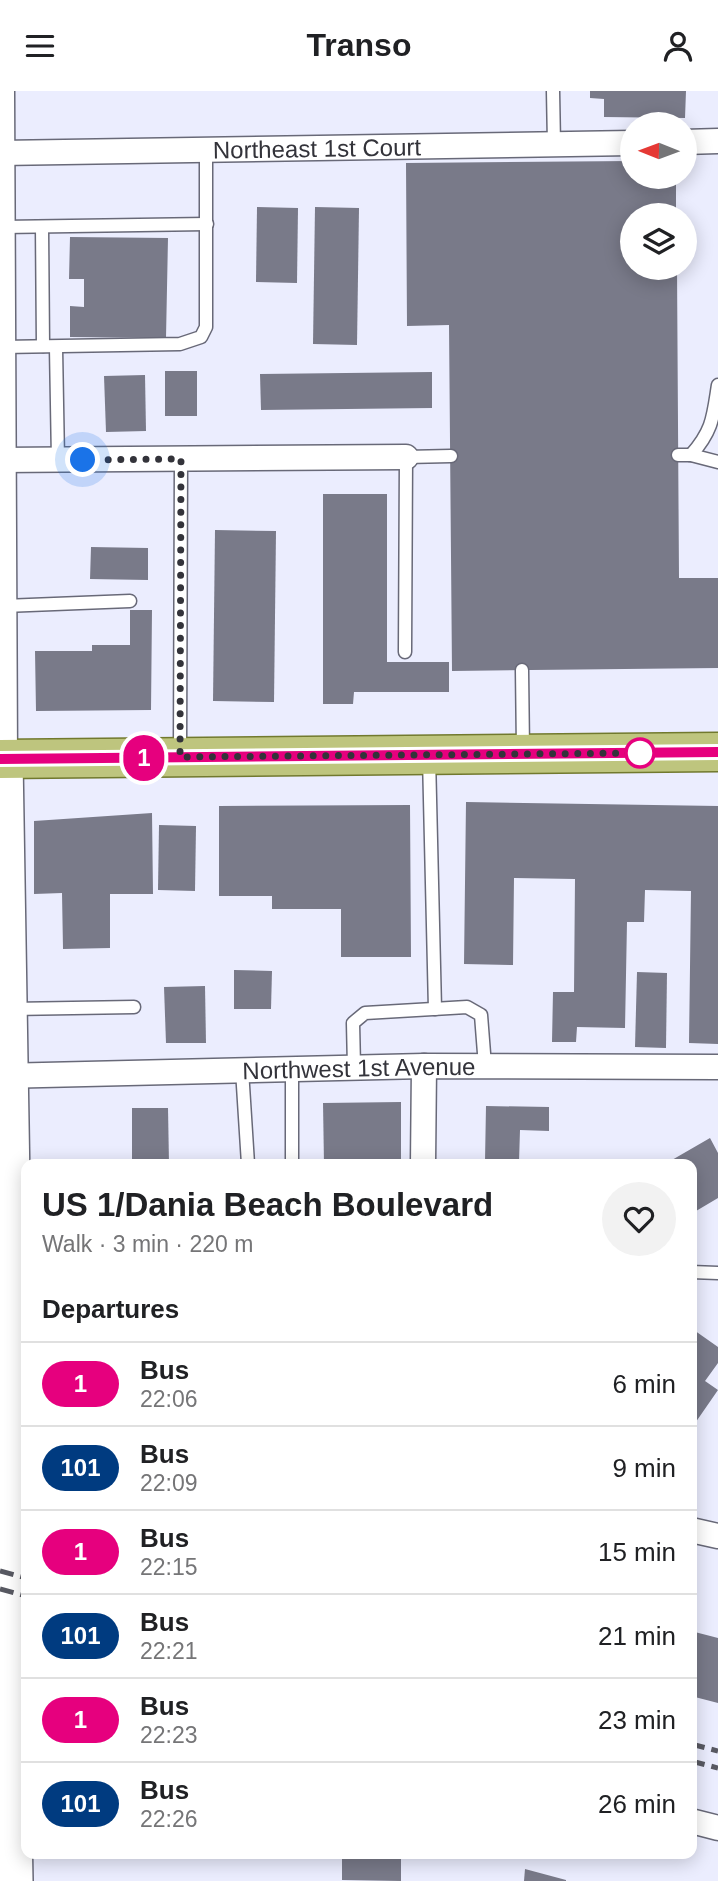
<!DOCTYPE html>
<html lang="en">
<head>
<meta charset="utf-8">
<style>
	:root { --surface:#fff; --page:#f2f2f2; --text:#202124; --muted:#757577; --line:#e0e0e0 }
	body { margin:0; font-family:Arial,sans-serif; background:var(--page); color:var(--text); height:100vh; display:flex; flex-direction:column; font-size:26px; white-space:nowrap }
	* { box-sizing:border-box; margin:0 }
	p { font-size:23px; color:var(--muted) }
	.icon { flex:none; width:38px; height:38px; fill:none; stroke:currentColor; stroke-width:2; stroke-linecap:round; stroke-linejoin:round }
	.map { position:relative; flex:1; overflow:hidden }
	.drawer { position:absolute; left:21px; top:1068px; width:676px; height:700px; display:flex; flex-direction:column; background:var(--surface); border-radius:14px; box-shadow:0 4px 18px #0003 }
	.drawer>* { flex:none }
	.badge { padding:0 14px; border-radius:23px; font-size:24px; line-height:46px }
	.needle { width:46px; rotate:271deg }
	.fabs { position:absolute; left:620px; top:21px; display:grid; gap:14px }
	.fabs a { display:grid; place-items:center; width:77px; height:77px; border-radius:50%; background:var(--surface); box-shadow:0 4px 18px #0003; font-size:35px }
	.you { position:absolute; width:35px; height:35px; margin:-18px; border:5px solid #fff; border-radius:50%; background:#1a73e8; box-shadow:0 0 0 10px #1a73e833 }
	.map>.badge { position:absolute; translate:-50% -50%; box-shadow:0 0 0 4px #fff }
	h2 { padding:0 21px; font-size:26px; line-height:63px }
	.round { display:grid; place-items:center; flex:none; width:74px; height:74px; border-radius:37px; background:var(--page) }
	.summary { display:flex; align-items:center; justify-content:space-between; height:119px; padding:0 21px }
	h1 { font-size:33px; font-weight:600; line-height:52px }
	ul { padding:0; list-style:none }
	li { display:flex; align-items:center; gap:21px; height:84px; padding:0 21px; border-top:2px solid var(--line) }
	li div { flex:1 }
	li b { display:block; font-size:26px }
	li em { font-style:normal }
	li .badge { min-width:77px; font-weight:700; text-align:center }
	header { display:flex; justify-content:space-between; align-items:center; height:91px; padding:0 21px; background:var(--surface); font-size:32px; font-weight:600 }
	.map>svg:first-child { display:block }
</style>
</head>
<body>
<header><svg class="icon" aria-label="menu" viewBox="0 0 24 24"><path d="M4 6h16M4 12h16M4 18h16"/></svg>Transo<svg class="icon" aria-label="person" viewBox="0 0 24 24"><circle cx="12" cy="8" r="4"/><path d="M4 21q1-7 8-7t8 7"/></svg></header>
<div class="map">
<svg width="718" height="1790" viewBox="0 0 718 1790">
	<rect width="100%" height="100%" fill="#ebedfe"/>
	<!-- building -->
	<g fill="#797a89">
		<path d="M590,0H686L685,27L604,26V8L590,7Z"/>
		<path d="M632,70V86H676V124H632V177H677L679,487H718V577L452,580L449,234L407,235L406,72Z"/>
		<path d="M257,116L298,117L297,192L256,191Z"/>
		<path d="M315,116L359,117L357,254L313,253Z"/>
		<path d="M70,146L168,147L166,247L70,246V215L84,216V188H69Z"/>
		<rect x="165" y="280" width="32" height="45"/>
		<path d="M432,281V317L261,319L260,283Z"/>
		<path d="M145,284L146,340L106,341L104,285Z"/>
		<path d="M323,403H387V571H449V601H354L353,613H323Z"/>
		<path d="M215,439L276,440L274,611L213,610Z"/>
		<path d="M91,456L148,457V489L90,488Z"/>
		<path d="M130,519H152L151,619L36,620L35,560H92V554H130Z"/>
		<path d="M466,711L718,715V953L689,952L691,800L645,799L644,831H627L625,937L577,936L576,951H552L553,901H574L575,788L514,787L513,874L464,873Z"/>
		<path d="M410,714L411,866H341V818H272V805H219V715Z"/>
		<path d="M152,722L153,803H110V857L63,858L62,802L34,803V730Z"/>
		<path d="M159,734L196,735L195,800L158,799Z"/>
		<path d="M234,879L272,880L271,918H234Z"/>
		<path d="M637,881L667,882L666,957L635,956Z"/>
		<path d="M205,895L206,952H166L164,896Z"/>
		<path d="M401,1011V1073H324L323,1012Z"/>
		<path d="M486,1015L549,1016V1040L520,1039L519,1071L485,1070Z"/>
		<path d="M132,1017H168L169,1073H132Z"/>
		<path d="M710,1047L718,1062V1107L691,1123V1073H665Z"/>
		<path d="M691,1237L718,1256V1272L705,1290L718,1299L691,1338Z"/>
		<path d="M691,1540L718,1547V1612L691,1605Z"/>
		<path d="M342,1762H401V1790L342,1789Z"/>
		<path d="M525,1778L566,1789V1790H524Z"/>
	</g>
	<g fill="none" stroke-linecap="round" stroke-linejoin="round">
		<defs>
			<g id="lane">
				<path d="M553,0L554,53"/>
				<path d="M3,136L207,133"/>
				<path d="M42,136L43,255"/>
				<path d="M3,256L180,253L201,246L206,236V59"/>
				<path d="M56,257L58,369"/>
				<path d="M678,364H691L718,371"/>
				<path d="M691,364C713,339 713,326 718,294"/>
				<path d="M4,515L130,510"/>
				<path d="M405,561L406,366L451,365"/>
				<path d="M522,579L523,659"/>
				<path d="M180,662L181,368"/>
				<path d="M429,666L435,918"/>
				<path d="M11,918L134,916"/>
				<path d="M354,976L353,932L365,922L467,916L481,924L485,975"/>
				<path d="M292,978V1073"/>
				<path d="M242,979L248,1073"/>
				<path d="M691,1181L718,1182"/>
			</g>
			<g id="street">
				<path d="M2,0L5,668"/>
				<path d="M684,51L718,50"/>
				<path id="s1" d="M0,62L632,52"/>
				<path d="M0,369L406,366"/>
				<path id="s2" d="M0,985L424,975L718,976"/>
				<path d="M423,1073L424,975"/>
				<path d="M691,1439L718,1445"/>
				<path d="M691,1730L718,1737"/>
			</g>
			<path id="secondary" d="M5,668L15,1274L11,1563L15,1790"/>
			<path id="primary" d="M0,668L718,661"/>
		</defs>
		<!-- lane casing -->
		<use href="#lane" stroke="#686978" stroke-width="15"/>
		<!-- street casing -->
		<use href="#street" stroke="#686978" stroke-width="27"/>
		<!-- secondary casing -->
		<use href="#secondary" stroke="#686978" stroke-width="38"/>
		<!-- primary casing -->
		<use href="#primary" stroke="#71792e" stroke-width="41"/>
		<!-- lane -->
		<use href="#lane" stroke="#fff" stroke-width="12"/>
		<!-- street -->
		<use href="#street" stroke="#fff" stroke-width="24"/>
		<!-- secondary -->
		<use href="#secondary" stroke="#fff" stroke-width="35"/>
		<!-- primary -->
		<use href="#primary" stroke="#bec57e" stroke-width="38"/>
		<!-- rail -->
		<g stroke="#585962" stroke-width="5" stroke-dasharray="14 7" stroke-linecap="butt">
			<path d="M0,1480L26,1487"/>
			<path d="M0,1498L26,1505"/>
			<path d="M691,1653L718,1660"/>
			<path d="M691,1670L718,1677"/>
		</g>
	</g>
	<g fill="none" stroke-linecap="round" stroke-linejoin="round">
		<defs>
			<path id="line" d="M0,668L718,661"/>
		</defs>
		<!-- line casing -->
		<use href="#line" stroke="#fff" stroke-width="16"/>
		<!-- line -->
		<use href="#line" stroke="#e6007e" stroke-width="10"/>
		<!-- walk -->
		<path stroke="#33333a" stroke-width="7" stroke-dasharray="0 12.6" d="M83,369L181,368L180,666L640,662"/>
	</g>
	<!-- markers -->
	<circle fill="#fff" stroke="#e6007e" stroke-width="3.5" cx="640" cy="662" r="14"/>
	<g text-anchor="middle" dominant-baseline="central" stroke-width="7" stroke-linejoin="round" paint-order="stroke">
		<!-- street labels -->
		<g font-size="24" fill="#33333a" stroke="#ebedfe">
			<text stroke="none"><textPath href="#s1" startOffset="317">Northeast 1st Court</textPath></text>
			<text stroke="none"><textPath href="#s2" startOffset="359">Northwest 1st Avenue</textPath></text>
		</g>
	</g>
</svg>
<div class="fabs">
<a><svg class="needle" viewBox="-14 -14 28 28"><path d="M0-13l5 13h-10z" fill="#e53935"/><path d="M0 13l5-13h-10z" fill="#757577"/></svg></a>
<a><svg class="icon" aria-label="layers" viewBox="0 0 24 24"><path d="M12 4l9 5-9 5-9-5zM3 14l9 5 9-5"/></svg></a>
</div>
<div class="you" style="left:83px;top:369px"></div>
<b class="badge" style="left:144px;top:667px;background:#e6007e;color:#fff">1</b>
<section class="drawer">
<div class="summary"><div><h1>US 1/Dania Beach Boulevard</h1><p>Walk · 3 min · 220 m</p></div><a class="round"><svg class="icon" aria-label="heart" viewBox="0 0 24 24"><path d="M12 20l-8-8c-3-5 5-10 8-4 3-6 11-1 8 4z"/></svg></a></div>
<h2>Departures</h2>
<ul>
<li><span class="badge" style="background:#e6007e;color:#fff">1</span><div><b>Bus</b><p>22:06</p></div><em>6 min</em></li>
<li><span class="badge" style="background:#003b80;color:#fff">101</span><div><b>Bus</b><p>22:09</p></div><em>9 min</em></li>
<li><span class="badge" style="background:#e6007e;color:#fff">1</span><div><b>Bus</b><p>22:15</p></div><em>15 min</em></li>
<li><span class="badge" style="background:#003b80;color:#fff">101</span><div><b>Bus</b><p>22:21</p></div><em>21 min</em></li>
<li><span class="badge" style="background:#e6007e;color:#fff">1</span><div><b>Bus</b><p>22:23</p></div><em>23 min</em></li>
<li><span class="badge" style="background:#003b80;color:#fff">101</span><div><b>Bus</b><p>22:26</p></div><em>26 min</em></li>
</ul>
</section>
</div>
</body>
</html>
